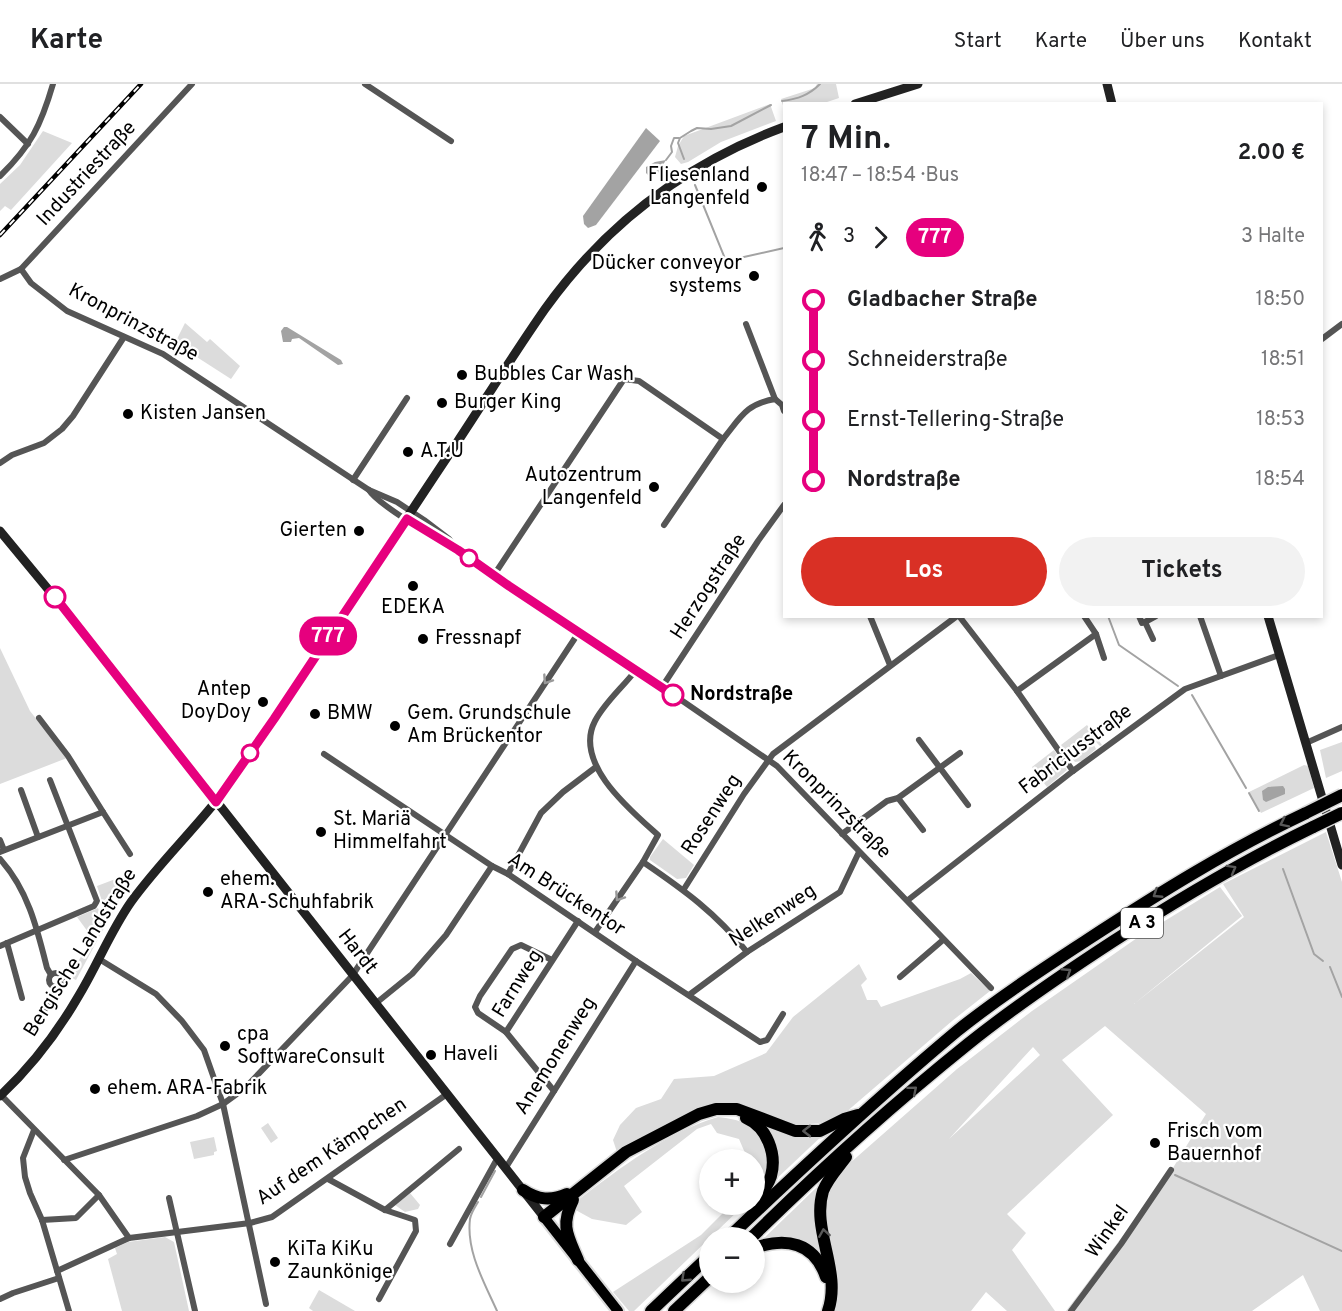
<!DOCTYPE html>
<html lang="de">
<head>
<meta charset="utf-8">
<style>
	:root { --surface:#fff; --page:#f2f2f2; --text:#202124; --muted:#757577; --line:#e0e0e0; --accent:#d93025 }
	body { margin:0; font-family:Overpass,sans-serif; background:var(--page); color:var(--text); height:100vh; display:flex; flex-direction:column; font-size:22px; white-space:nowrap }
	* { box-sizing:border-box; margin:0 }
	p { font-size:20px; color:var(--muted) }
	.icon { flex:none; width:33px; height:33px; fill:none; stroke:currentColor; stroke-width:2; stroke-linecap:round; stroke-linejoin:round }
	.map { position:relative; flex:1; overflow:hidden }
	.side { position:absolute; left:783px; top:18px; width:540px; height:516px; display:flex; flex-direction:column; background:var(--surface); border-radius:0px; box-shadow:0 3px 9px #0003 }
	.side>* { flex:none }
	.badge { padding:0 12px; border-radius:20px; font-size:21px; line-height:39px }
	.controls { position:absolute; left:699px; top:1065px; display:grid; gap:12px }
	.controls a { display:grid; place-items:center; width:66px; height:66px; border-radius:50%; background:var(--surface); box-shadow:0 3px 9px #0003; font-size:30px }
	.map>.badge { position:absolute; translate:-50% -50%; box-shadow:0 0 0 3px #fff }
	.legs { display:flex; align-items:center; gap:9px; height:66px; padding:0 18px; font-size:20px }
	.legs p { margin-inline-start:auto }
	.overview { display:flex; align-items:center; justify-content:space-between; height:102px; padding:0 18px }
	h1 { font-size:33px; font-weight:700; line-height:45px }
	.action { display:flex; gap:12px; margin-top:auto; padding:12px 18px }
	.action a { flex:1; height:69px; border-radius:36px; background:var(--accent); color:#fff; font-size:24px; font-weight:700; line-height:69px; text-align:center }
	.action a+a { background:var(--page); color:var(--text) }
	ul { padding:0 18px; list-style:none }
	li { display:flex; align-items:center; gap:21px; height:60px; font-size:22px }
	li i { display:grid; place-items:center; width:9px; height:100%; margin:0 8px; background:currentColor }
	li i::after { content:''; width:15px; height:15px; margin:-8px; border:4px solid; border-radius:50%; background:var(--surface) }
	li p { margin-inline-start:auto }
	li:first-child i { background:linear-gradient(#0000 50%,currentColor 0) }
	li:last-child i { background:linear-gradient(currentColor 50%,#0000 0) }
	header { display:flex; align-items:center; gap:36px; box-sizing:border-box; height:84px; padding:0 30px; background:var(--surface); border-bottom:2px solid var(--line) }
	header strong { font-size:28px }
	nav { display:flex; gap:33px; margin-inline-start:auto; font-size:21px }
	.map>svg:first-child { display:block }
</style>
</head>
<body>
<header>
<strong>Karte</strong>
<nav><a>Start</a><a>Karte</a><a>Über uns</a><a>Kontakt</a></nav>
</header>
<div class="map">
<svg width="1342" height="1227" viewBox="0 0 1342 1227">
	<rect width="100%" height="100%" fill="#fff"/>
	<!-- green -->
	<g fill="#dcdcdc" fill-rule="evenodd">
		<path d="M817,0H836L839,14L824,19L784,20V25L781,15L815,4Z"/>
		<path d="M770,20L776,37L721,58L688,78L681,80L675,73L678,62L684,52Z"/>
		<path d="M43,47L72,59L11,126L5,122L0,127V100L20,81Z"/>
		<path d="M185,239L207,258L210,255L240,282L231,295L175,259Z"/>
		<path d="M0,564L30,627L67,674L0,700Z"/>
		<path d="M1087,641L1102,661L1100,662L1095,657L1093,659L1096,665L1082,677L1075,678L1061,661Z"/>
		<path d="M1342,658V687L1326,694L1320,666Z"/>
		<path d="M1054,666L1067,686L1047,703L1032,683Z"/>
		<path d="M1304,681L1308,682L1314,704L1261,729L1249,708Z"/>
		<path d="M1326,748L1342,798V1227H1320L1303,1191L1252,1227H1066L1168,1092L1206,1030L1105,942L1062,976L1113,1031L1007,1130L1026,1149L1012,1166L1055,1227H1007L986,1208L971,1227H830L839,1206L825,1144V1121L833,1094L957,985L1032,927L1137,854L1220,803L1242,832L1134,920L1244,833L1223,800ZM1033,963L1040,971L949,1055Z"/>
		<path d="M663,755L694,781L686,794L677,795L650,776V773Z"/>
		<path d="M126,791L127,793L114,811L102,817L97,802Z"/>
		<path d="M119,816L76,896L70,893L107,824Z"/>
		<path d="M98,824L100,830L88,848L77,833Z"/>
		<path d="M859,880L867,895L861,901L867,916H877L881,923L960,895L971,889L990,907L952,937L845,1029L819,1039L797,1041L737,1023L715,1022L617,1068L613,1056L620,1041L636,1024L661,1015L674,995L714,992L766,969L793,933Z"/>
		<path d="M718,1033C752,1036 775,1052 766,1090C765,1097 758,1105 755,1111L754,1076L740,1075L745,1069L739,1055L717,1049L711,1040L697,1045L624,1102L642,1128L626,1141L592,1135L572,1124L578,1116C620,1084 667,1048 718,1033Z"/>
		<path d="M268,1039L278,1054L271,1059L261,1044Z"/>
		<path d="M763,1039L825,1049L773,1098Z"/>
		<path d="M214,1053L217,1067L214,1068V1071L194,1075L190,1058Z"/>
		<path d="M816,1104L827,1178L809,1161L761,1157Z"/>
		<path d="M410,1109L420,1121L418,1125L405,1128L395,1121Z"/>
		<path d="M731,1121H744L634,1227H629L613,1208L701,1151Z"/>
		<path d="M165,1153L174,1158L189,1227H122L108,1175L117,1170L115,1164L128,1158Z"/>
		<path d="M319,1206L355,1227H313L309,1224Z"/>
	</g>
	<!-- water -->
	<g fill="#a3a3a3">
		<path d="M646,44L660,57L596,141L588,144L584,140L583,132Z"/>
		<path d="M666,76L658,89L649,92L646,89V83L655,78Z"/>
		<path d="M284,243H287L341,276L343,280L338,281L299,254L292,255L291,258H283L281,247Z"/>
		<path d="M1283,702L1285,705V710L1266,718L1263,716L1262,707L1268,703Z"/>
	</g>
	<g fill="none" stroke-linecap="round" stroke-linejoin="round">
		<!-- stream -->
		<g stroke="#a3a3a3" stroke-width="2">
			<path d="M782,17C798,15 809,11 820,0"/>
			<path d="M684,75L678,59L680,54L691,47L697,44L711,45L731,42L771,21"/>
			<path d="M666,76L672,68L671,62L674,54H679"/>
			<path d="M695,101L726,177L784,164"/>
			<path d="M1108,532L1119,561L1178,602"/>
			<path d="M1192,611L1246,704"/>
			<path d="M1249,709L1259,727"/>
			<path d="M1283,785L1314,870L1323,877"/>
			<path d="M1330,883L1342,913"/>
			<path d="M1175,1091L1342,1167"/>
			<path d="M481,1113L495,1087"/>
			<path d="M478,1118C475,1123 471,1129 470,1135C466,1167 484,1198 497,1227"/>
		</g>
		<defs>
			<path id="primary" d="M544,1133L618,1227"/>
			<g id="highway">
				<path d="M746,1034C767,1043 777,1070 771,1092C768,1101 761,1110 754,1116"/>
				<path d="M523,1106C538,1116 551,1117 567,1110"/>
				<path d="M573,1116C560,1142 568,1152 578,1176"/>
				<path d="M544,1133L626,1068L699,1030L716,1025H737L795,1047H820L844,1035L858,1031"/>
				<path d="M728,1154C803,1083 878,1013 957,947C998,914 1043,885 1087,856C1159,809 1228,766 1306,729"/>
				<path d="M751,1154C820,1086 892,1021 968,960C1014,923 1063,890 1112,858C1177,816 1243,777 1313,743"/>
				<path d="M754,1164C786,1153 814,1158 826,1193"/>
				<path d="M651,1227L710,1171"/>
				<path d="M674,1227L710,1193"/>
				<path d="M828,1227C842,1187 811,1146 823,1107C828,1094 838,1084 846,1073"/>
			</g>
		</defs>
		<!-- primary casing -->
		<use href="#primary" stroke="#dbdbdb" stroke-width="14"/>
		<!-- highway casing -->
		<use href="#highway" stroke="#dbdbdb" stroke-width="15"/>
		<!-- street -->
		<g stroke="#555" stroke-width="6">
			<path d="M365,0L451,57"/>
			<path d="M0,33L28,60"/>
			<path d="M0,92C31,62 41,41 53,0"/>
			<path d="M21,185L31,199L67,227L163,270L369,406L397,418L424,436L449,455L458,466L509,502L671,609L777,682L991,904"/>
			<path d="M0,195L21,185L192,0"/>
			<path d="M746,240L775,315"/>
			<path d="M1322,255L1342,240"/>
			<path d="M723,355C741,333 746,320 775,315L782,321L784,327"/>
			<path d="M0,379L12,371L44,359L62,345L73,332L124,253"/>
			<path d="M353,396L407,314"/>
			<path d="M369,406C377,420 438,456 454,464"/>
			<path d="M494,491L624,295L639,297L723,355L664,441"/>
			<path d="M870,532L890,581"/>
			<path d="M959,532L1017,607L1073,687"/>
			<path d="M1084,532L1096,550L1104,574"/>
			<path d="M1139,532L1142,539L1145,538"/>
			<path d="M1200,532L1221,592"/>
			<path d="M1153,555L1145,538L1156,532"/>
			<path d="M662,603L758,457L784,421"/>
			<path d="M1017,607L1096,550"/>
			<path d="M39,634L68,672L103,728"/>
			<path d="M919,656L968,721"/>
			<path d="M1306,659L1342,643"/>
			<path d="M324,670L492,782L508,790L636,877L760,958L767,956L783,930"/>
			<path d="M21,706L38,753"/>
			<path d="M898,714L923,746"/>
			<path d="M842,750L887,717L898,714L960,669"/>
			<path d="M0,756L4,766"/>
			<path d="M0,768L103,728L130,770"/>
			<path d="M0,775C28,806 37,844 47,884L51,891"/>
			<path d="M643,778C684,806 716,829 747,868"/>
			<path d="M508,790L541,729L563,708L596,683"/>
			<path d="M684,805L744,710L773,670L957,532"/>
			<path d="M908,816L1073,687L1185,605L1279,571"/>
			<path d="M595,848L643,778L658,751C630,726 573,679 595,637C605,618 623,603 636,586"/>
			<path d="M7,859L22,914"/>
			<path d="M0,862L94,822L97,817L50,696"/>
			<path d="M99,875L156,910L182,937L204,966L223,1020L266,1220"/>
			<circle cx="56" cy="896" r="7"/>
			<path d="M900,893L943,856"/>
			<path d="M689,911L747,868L840,808L859,768"/>
			<path d="M375,920L412,890L446,851L492,782"/>
			<path d="M33,944L55,910L56,903"/>
			<path d="M506,948L478,929L475,923L480,912L512,865L521,861L552,876"/>
			<path d="M554,1007L506,948L578,837"/>
			<path d="M0,1010L99,1111L129,1154"/>
			<path d="M34,1046L23,1074L25,1093L30,1109L42,1136L69,1227"/>
			<path d="M64,1076L197,1032L223,1020L245,1004L352,892L579,548"/>
			<path d="M505,1085L636,877"/>
			<path d="M328,1095L385,1126L415,1136L416,1147L379,1215"/>
			<path d="M169,1114L195,1227"/>
			<path d="M385,1126L459,1065"/>
			<path d="M42,1136L76,1134L99,1111"/>
			<path d="M450,1160L497,1075"/>
			<path d="M57,1187L129,1154L250,1139L272,1133L447,1010"/>
			<path d="M0,1215L13,1209L59,1194"/>
			<path d="M1071,1227L1121,1160L1171,1086"/>
		</g>
		<!-- secondary -->
		<g stroke="#222" stroke-width="9">
			<path d="M1107,0L1112,20"/>
			<path d="M855,20L918,0"/>
			<path d="M0,447L76,539L544,1133"/>
			<path d="M1268,532L1342,781"/>
			<path d="M0,1012C31,983 57,949 78,913C97,882 110,848 131,818C157,782 189,751 217,716C238,690 257,661 275,633C337,542 396,449 458,357C487,313 515,268 545,225C606,140 687,79 784,43"/>
		</g>
		<!-- primary -->
		<use href="#primary" stroke="#000" stroke-width="10"/>
		<!-- highway -->
		<use href="#highway" stroke="#000" stroke-width="12"/>
		<defs>
			<path id="rail" d="M0,151L141,0"/>
		</defs>
		<!-- rail casing -->
		<use href="#rail" stroke="#000" stroke-width="4.5"/>
		<!-- rail -->
		<use href="#rail" stroke="#fff" stroke-width="2" stroke-dasharray="7" stroke-linecap="butt"/>
		<defs>
			<g id="highway-bridge">
				<path d="M1306,729L1342,711"/>
				<path d="M1313,743L1342,729"/>
			</g>
		</defs>
		<!-- highway-bridge casing -->
		<use href="#highway-bridge" stroke="#dbdbdb" stroke-width="15" stroke-linecap="butt"/>
		<!-- highway-bridge -->
		<use href="#highway-bridge" stroke="#000" stroke-width="12"/>
	</g>
	<!-- one-way arrows -->
	<defs><path id="oneway-chevron" d="M-2-3.5L2.5 0L-2 3.5" fill="none" stroke-width="1.6" stroke-linecap="round" stroke-linejoin="round" transform="scale(1.5)"/></defs>
	<g stroke="#999">
		<use href="#oneway-chevron" transform="translate(547 596) rotate(124)"/>
		<use href="#oneway-chevron" transform="translate(619 813) rotate(124)"/>
	</g>
	<g stroke="#595959">
		<use href="#oneway-chevron" transform="translate(1284 739) rotate(154)"/>
		<use href="#oneway-chevron" transform="translate(1232 785) rotate(-29)"/>
		<use href="#oneway-chevron" transform="translate(1157 810) rotate(147)"/>
		<use href="#oneway-chevron" transform="translate(1067 888) rotate(-33)"/>
		<use href="#oneway-chevron" transform="translate(913 1006) rotate(-40)"/>
		<use href="#oneway-chevron" transform="translate(807 1047) rotate(180)"/>
		<use href="#oneway-chevron" transform="translate(824 1149) rotate(-99)"/>
		<use href="#oneway-chevron" transform="translate(685 1194) rotate(137)"/>
	</g>
	<g fill="none" stroke-linecap="round" stroke-linejoin="round">
		<defs>
			<path id="line-1" d="M55,513L216,718L274,635L407,435L458,466L509,502L673,611"/>
		</defs>
		<!-- line-1 casing -->
		<use href="#line-1" stroke="#fff" stroke-width="14"/>
		<!-- line-1 -->
		<use href="#line-1" stroke="#e6007e" stroke-width="9"/>
	</g>
	<!-- markers -->
	<g fill="#000" stroke="#fff" stroke-width="2">
		<circle cx="762" cy="103" r="6"/>
		<circle cx="754" cy="192" r="6"/>
		<circle cx="462" cy="291" r="6"/>
		<circle cx="442" cy="319" r="6"/>
		<circle cx="128" cy="330" r="6"/>
		<circle cx="408" cy="368" r="6"/>
		<circle cx="654" cy="403" r="6"/>
		<circle cx="359" cy="447" r="6"/>
		<circle cx="413" cy="502" r="6"/>
		<circle cx="423" cy="555" r="6"/>
		<circle cx="263" cy="618" r="6"/>
		<circle cx="315" cy="630" r="6"/>
		<circle cx="395" cy="642" r="6"/>
		<circle cx="321" cy="748" r="6"/>
		<circle cx="208" cy="808" r="6"/>
		<circle cx="225" cy="962" r="6"/>
		<circle cx="431" cy="971" r="6"/>
		<circle cx="95" cy="1005" r="6"/>
		<circle cx="1155" cy="1059" r="6"/>
		<circle cx="275" cy="1178" r="6"/>
	</g>
	<g fill="#fff" stroke="#e6007e" stroke-width="3">
		<circle cx="469" cy="474" r="8"/>
		<circle cx="55" cy="513" r="10"/>
		<circle cx="673" cy="611" r="10"/>
		<circle cx="250" cy="669" r="8"/>
	</g>
	<g text-anchor="middle" dominant-baseline="central" stroke-width="4.5" stroke-linejoin="round" paint-order="stroke">
		<!-- shield labels -->
		<rect fill="#fff" stroke="#4c4c4c" stroke-width="1.5" x="1121" y="824" width="42" height="30" rx="4.5"/>
		<g font-size="18" font-weight="bold" fill="#000">
			<text x="1142" y="839">A 3</text>
		</g>
		<!-- street labels -->
		<g font-size="20" fill="#000" stroke="#fff">
			<text transform="translate(87 90) rotate(-47)">Industriestraße</text>
			<text transform="translate(133 239) rotate(28)">Kronprinzstraße</text>
			<text transform="translate(709 503) rotate(-57)">Herzogstraße</text>
			<text transform="translate(1076 666) rotate(-37)">Fabriciusstraße</text>
			<text transform="translate(836 721) rotate(45)">Kronprinzstraße</text>
			<text transform="translate(712 731) rotate(-57)">Rosenweg</text>
			<text transform="translate(566 811) rotate(33)">Am Brückentor</text>
			<text transform="translate(773 832) rotate(-33)">Nelkenweg</text>
			<text transform="translate(357 868) rotate(52)">Hardt</text>
			<text transform="translate(81 869) rotate(-58)">Bergische Landstraße</text>
			<text transform="translate(518 900) rotate(-58)">Farnweg</text>
			<text transform="translate(556 972) rotate(-58)">Anemonenweg</text>
			<text transform="translate(332 1068) rotate(-34)">Auf dem Kämpchen</text>
			<text transform="translate(1108 1148) rotate(-55)">Winkel</text>
		</g>
		<!-- poi labels -->
		<g font-size="20" fill="#000" stroke="#fff" text-anchor="start">
			<text x="750" y="92" text-anchor="end">Fliesenland<tspan x="750" dy="23">Langenfeld</tspan></text>
			<text x="742" y="180" text-anchor="end">Dücker conveyor<tspan x="742" dy="23">systems</tspan></text>
			<text x="474" y="291">Bubbles Car Wash</text>
			<text x="454" y="319">Burger King</text>
			<text x="140" y="330">Kisten Jansen</text>
			<text x="420" y="368">A.T.U</text>
			<text x="642" y="392" text-anchor="end">Autozentrum<tspan x="642" dy="23">Langenfeld</tspan></text>
			<text x="347" y="447" text-anchor="end">Gierten</text>
			<text x="413" y="524" text-anchor="middle">EDEKA</text>
			<text x="435" y="555">Fressnapf</text>
			<text x="251" y="606" text-anchor="end">Antep<tspan x="251" dy="23">DoyDoy</tspan></text>
			<text x="327" y="630">BMW</text>
			<text x="407" y="630">Gem. Grundschule<tspan x="407" dy="23">Am Brückentor</tspan></text>
			<text x="333" y="736">St. Mariä<tspan x="333" dy="23">Himmelfahrt</tspan></text>
			<text x="220" y="796">ehem.<tspan x="220" dy="23">ARA-Schuhfabrik</tspan></text>
			<text x="237" y="951">cpa<tspan x="237" dy="23">SoftwareConsult</tspan></text>
			<text x="443" y="971">Haveli</text>
			<text x="107" y="1005">ehem. ARA-Fabrik</text>
			<text x="1167" y="1048">Frisch vom<tspan x="1167" dy="23">Bauernhof</tspan></text>
			<text x="287" y="1166">KiTa KiKu<tspan x="287" dy="23">Zaunkönige</tspan></text>
		</g>
		<!-- stop labels -->
		<g font-size="20" font-weight="bold" fill="#000" stroke="#fff" text-anchor="start">
			<text x="690" y="611">Nordstraße</text>
		</g>
	</g>
</svg>
<div class="controls">
<a>+</a>
<a>−</a>
</div>
<b class="badge" style="left:328px;top:552px;background:#e6007e;color:#fff">777</b>
<section class="side">
<div class="overview"><div><h1>7 Min.</h1><p>18:47 – 18:54 · Bus</p></div><b>2.00 €</b></div>
<div class="legs"><svg class="icon" aria-label="walk" viewBox="0 0 24 24"><circle cx="13" cy="4" r="2"/><path d="M13 8l-2 6 4 7M11 14l-3 7M7 12l3-4h3l4 4"/></svg>3<svg class="icon" aria-label="forward" viewBox="0 0 24 24"><path d="M9 5l7 7-7 7"/></svg><b class="badge" style="background:#e6007e;color:#fff">777</b><p>3 Halte</p></div>
<ul>
<li><i style="color:#e6007e"></i><b>Gladbacher Straße</b><p>18:50</p></li>
<li><i style="color:#e6007e"></i><span>Schneiderstraße</span><p>18:51</p></li>
<li><i style="color:#e6007e"></i><span>Ernst-Tellering-Straße</span><p>18:53</p></li>
<li><i style="color:#e6007e"></i><b>Nordstraße</b><p>18:54</p></li>
</ul>
<div class="action"><a>Los</a><a>Tickets</a></div>
</section>
</div>
</body>
</html>
